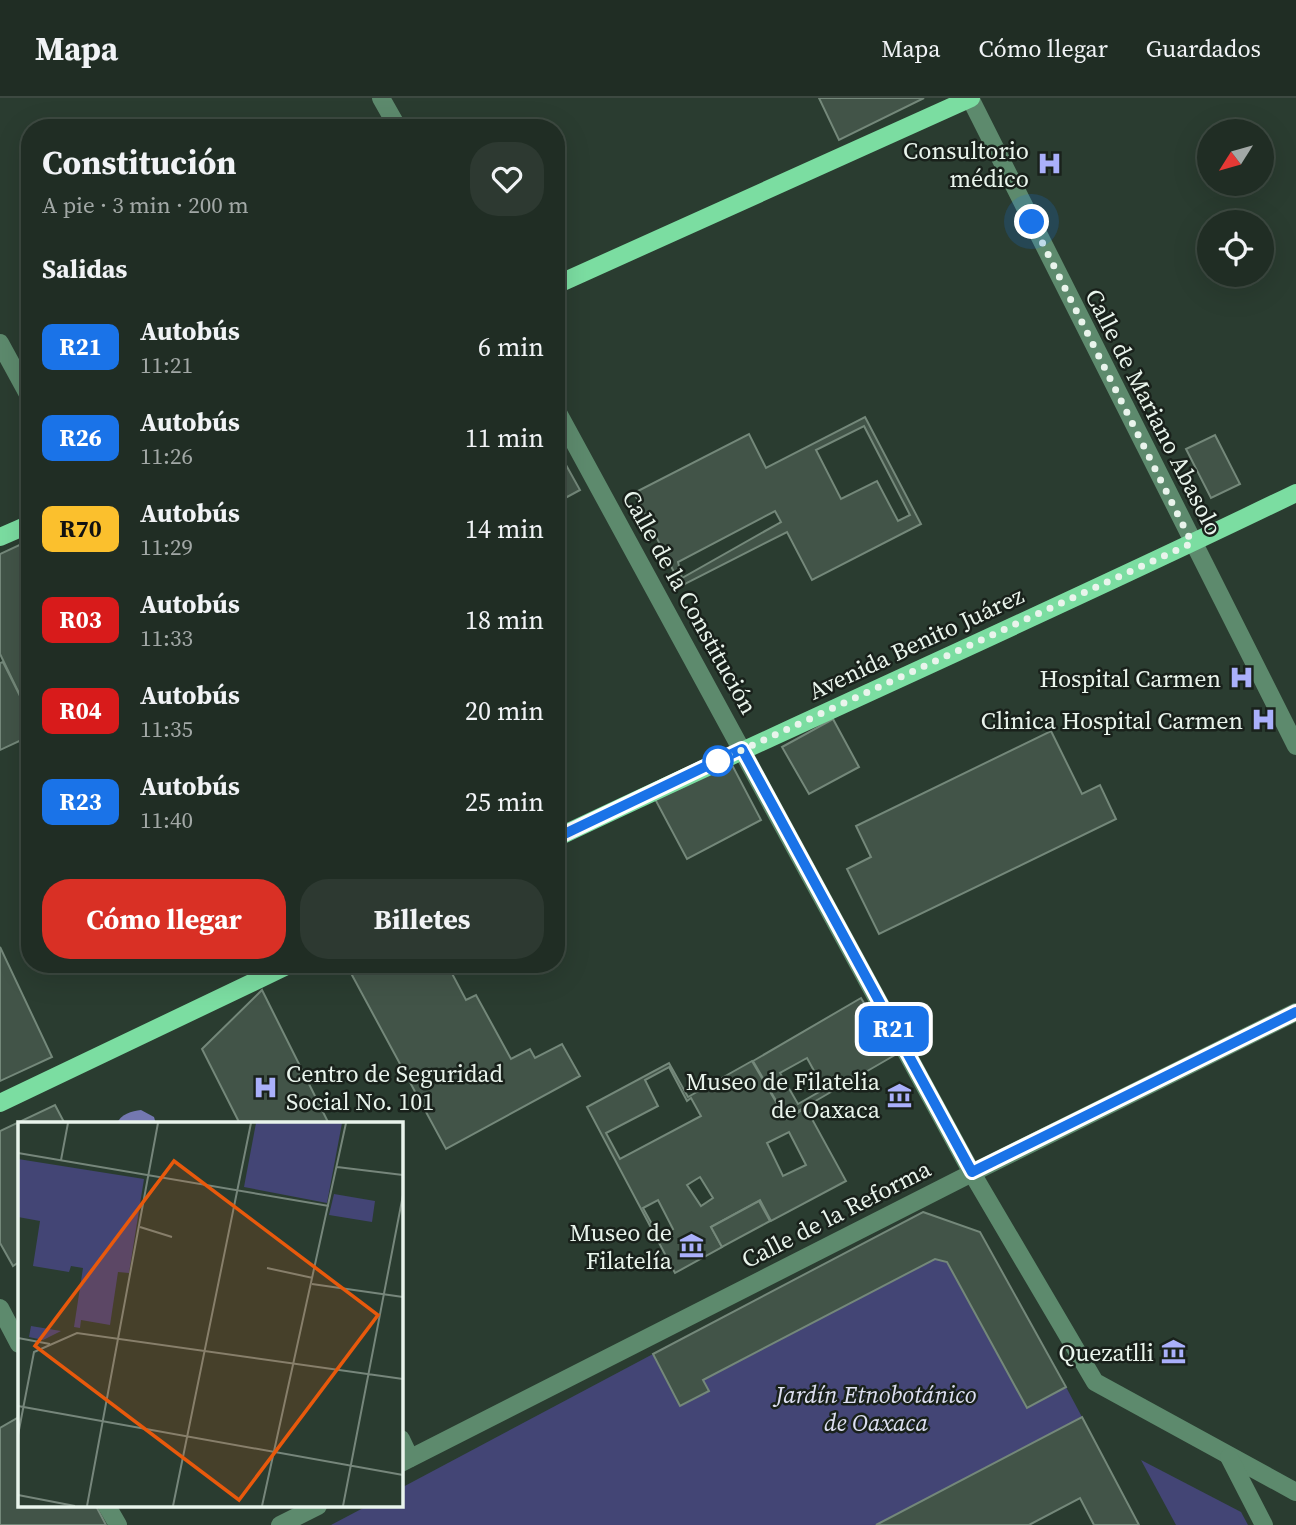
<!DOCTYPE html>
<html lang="es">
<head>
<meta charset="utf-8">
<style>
	:root { --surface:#202d24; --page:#2d3931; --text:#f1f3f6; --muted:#a2a8a6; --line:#3d4941; --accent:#d93025 }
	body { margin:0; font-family:"Source Serif 4",serif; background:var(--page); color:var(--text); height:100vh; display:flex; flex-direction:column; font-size:26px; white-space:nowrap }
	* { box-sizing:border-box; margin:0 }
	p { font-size:23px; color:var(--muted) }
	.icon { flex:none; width:38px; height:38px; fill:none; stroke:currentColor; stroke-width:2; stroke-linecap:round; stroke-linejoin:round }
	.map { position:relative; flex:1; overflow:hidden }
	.panel { position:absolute; left:21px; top:21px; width:544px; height:854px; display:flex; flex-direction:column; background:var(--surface); border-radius:28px; box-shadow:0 7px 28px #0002,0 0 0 2px var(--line) }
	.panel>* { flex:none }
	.badge { padding:0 14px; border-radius:10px; font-size:24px; line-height:46px }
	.needle { width:46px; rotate:233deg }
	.buttons { position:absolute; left:1197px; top:21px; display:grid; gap:14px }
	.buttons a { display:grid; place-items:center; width:77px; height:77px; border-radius:50%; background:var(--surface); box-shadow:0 7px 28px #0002,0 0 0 2px var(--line); font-size:35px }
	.you { position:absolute; width:35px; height:35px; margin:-18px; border:5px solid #fff; border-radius:50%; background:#1a73e8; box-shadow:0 0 0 10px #1a73e833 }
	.map>.badge { position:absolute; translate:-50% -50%; box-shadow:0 0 0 4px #fff }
	h2 { padding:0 21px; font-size:26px; line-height:63px }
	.round { display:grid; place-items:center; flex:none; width:74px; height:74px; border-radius:28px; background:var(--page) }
	.headline { display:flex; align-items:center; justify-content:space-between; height:119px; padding:0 21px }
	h1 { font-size:33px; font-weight:700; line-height:52px }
	.cta { display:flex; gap:14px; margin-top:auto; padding:14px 21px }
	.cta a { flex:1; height:80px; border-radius:28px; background:var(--accent); color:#fff; font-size:28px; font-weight:700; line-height:80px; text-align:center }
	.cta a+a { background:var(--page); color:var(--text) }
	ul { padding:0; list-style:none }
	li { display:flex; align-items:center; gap:21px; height:91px; padding:0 21px }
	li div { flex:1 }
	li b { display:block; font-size:26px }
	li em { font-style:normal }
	li .badge { min-width:77px; font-weight:700; text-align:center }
	header { display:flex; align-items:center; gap:42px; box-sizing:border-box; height:98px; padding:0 35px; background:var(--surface); border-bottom:2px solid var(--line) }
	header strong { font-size:33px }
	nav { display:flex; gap:38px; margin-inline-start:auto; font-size:24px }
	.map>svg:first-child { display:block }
</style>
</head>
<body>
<header>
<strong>Mapa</strong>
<nav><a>Mapa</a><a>Cómo llegar</a><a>Guardados</a></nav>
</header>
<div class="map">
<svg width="1296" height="1427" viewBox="0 0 1296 1427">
	<rect width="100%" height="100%" fill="#2a3c30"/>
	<!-- green -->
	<g fill="#434575">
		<path d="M935,1161L947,1164L1066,1289L1082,1319L876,1427H331L367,1408H401V1390L653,1256L680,1308L709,1293L703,1282Z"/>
		<path d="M1141,1362L1241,1414L1248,1427H1176Z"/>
	</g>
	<!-- water -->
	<path fill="#7478b1" d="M141,1012L154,1019L156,1026H117C120,1016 132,1013 141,1012Z"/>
	<!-- building -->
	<g fill="#425448" stroke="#74887a" stroke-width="2" fill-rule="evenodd">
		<path d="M819,0H924L839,42Z"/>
		<path d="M865,319L921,426L812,482L787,434L681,488L634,395L749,336L766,370ZM864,328L910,417L898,423L877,383L841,401L816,352ZM775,413L781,424L682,480L678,464Z"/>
		<path d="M1215,337L1240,386L1211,400L1186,351Z"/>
		<path d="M556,349L580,392L556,405Z"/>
		<path d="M30,442V618L0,556V456Z"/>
		<path d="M3,564L30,618V638L0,652V565Z"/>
		<path d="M833,621L859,669L809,696L782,649Z"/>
		<path d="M1051,633L1082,696L1100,687L1116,721L879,836L847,771L871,759L856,728Z"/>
		<path d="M730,663L761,722L687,761L655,701Z"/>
		<path d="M0,849L52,959L0,983Z"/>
		<path d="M346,866H447L466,902L476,897L511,961L530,951L535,960L562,946L580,978L446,1051Z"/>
		<path d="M262,892L329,1026H240L202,951Z"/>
		<path d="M861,900L895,957L786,1020L753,963ZM807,960L824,991L798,1006L780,975Z"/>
		<path d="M752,963L786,1021L806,1010L846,1083L771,1123L760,1102L711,1129L722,1149L675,1175L587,1009L669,965L688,999ZM669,969L687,1003L691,1000L701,1018L620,1061L606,1035L658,1008L645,982ZM789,1034L806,1067L783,1078L767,1045ZM700,1079L713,1100L701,1108L687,1087ZM658,1102L673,1131L659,1139L643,1110Z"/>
		<path d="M55,1007L65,1026H19V1164L13,1168L0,1145V1033Z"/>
		<path d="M759,1103L770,1123L722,1149L711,1129Z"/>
		<path d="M923,1114L980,1134L1066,1289L1027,1310L947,1164L935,1161L703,1282L709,1293L680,1308L653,1256Z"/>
		<path d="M19,1319V1408H96L106,1427H0V1330Z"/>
		<path d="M1082,1319L1139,1427H1094L1080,1400L1029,1427H876Z"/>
	</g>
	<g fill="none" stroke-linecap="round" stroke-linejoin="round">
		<!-- minor -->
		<g stroke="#5d8a6d" stroke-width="18">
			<path d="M381,0L398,30"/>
			<path d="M970,0L1296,648"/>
			<path d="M0,245L30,300"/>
			<path d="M556,311L972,1075L1095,1284L1296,1394"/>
			<path d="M0,1210L19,1246"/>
			<path d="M401,1341L410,1360"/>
			<path d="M1229,1359L1264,1427"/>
			<path d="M401,1365L972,1075L1296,914"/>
			<path d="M107,1408L118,1427"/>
			<path d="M280,1427L318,1408"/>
		</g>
		<!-- major -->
		<g stroke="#7bdda1" stroke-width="18">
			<path d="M556,187L971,0"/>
			<path d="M0,439L30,426"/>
			<path d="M556,740C802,623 1051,514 1296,395"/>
			<path d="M0,1005L291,866"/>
		</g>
	</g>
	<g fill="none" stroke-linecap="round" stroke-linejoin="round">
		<defs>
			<path id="line" d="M556,740L742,651L972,1074L1296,914"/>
		</defs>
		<!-- line casing -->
		<use href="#line" stroke="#fff" stroke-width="16"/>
		<!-- line -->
		<use href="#line" stroke="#1a73e8" stroke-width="10"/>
		<!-- walk -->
		<path stroke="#e9f4ec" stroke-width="7" stroke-dasharray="0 12.6" d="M718,663L1192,445L1032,124"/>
	</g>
	<!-- icons -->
	<defs>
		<symbol id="hospital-bare" viewBox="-9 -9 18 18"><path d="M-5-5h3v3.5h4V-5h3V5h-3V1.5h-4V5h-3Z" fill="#aab0fb" stroke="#19211b" stroke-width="2.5" paint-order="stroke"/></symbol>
		<symbol id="museum-bare" viewBox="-9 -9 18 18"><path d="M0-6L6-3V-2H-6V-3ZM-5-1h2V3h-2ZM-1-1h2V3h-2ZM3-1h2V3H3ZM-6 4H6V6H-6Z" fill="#aab0fb" stroke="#19211b" stroke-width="2.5" paint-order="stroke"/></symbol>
	</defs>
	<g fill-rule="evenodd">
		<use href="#hospital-bare" x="1032" y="48" width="35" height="35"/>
		<use href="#hospital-bare" x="1224" y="562" width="35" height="35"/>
		<use href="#hospital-bare" x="1246" y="604" width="35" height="35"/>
		<use href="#hospital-bare" x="248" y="972" width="35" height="35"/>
		<use href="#museum-bare" x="882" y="980" width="35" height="35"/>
		<use href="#museum-bare" x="674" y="1130" width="35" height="35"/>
		<use href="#museum-bare" x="1156" y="1236" width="35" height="35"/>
	</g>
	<!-- markers -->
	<circle fill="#fff" stroke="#1a73e8" stroke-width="3.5" cx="718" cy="663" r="14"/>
	<g text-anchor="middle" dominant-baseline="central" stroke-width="5" stroke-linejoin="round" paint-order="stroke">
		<!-- poi labels -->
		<g font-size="24" fill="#e9f4ec" stroke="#19211b" text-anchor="end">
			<text x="1029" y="52">Consultorio<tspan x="1029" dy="28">médico</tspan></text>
			<text x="1221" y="580">Hospital Carmen</text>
			<text x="1243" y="622">Clinica Hospital Carmen</text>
			<text x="286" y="975" text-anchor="start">Centro de Seguridad<tspan x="286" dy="28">Social No. 101</tspan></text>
			<text x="880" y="983">Museo de Filatelia<tspan x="880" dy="28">de Oaxaca</tspan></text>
			<text x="672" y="1134">Museo de<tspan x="672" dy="28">Filatelía</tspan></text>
			<text x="1154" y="1254">Quezatlli</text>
		</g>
		<!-- street labels -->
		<g font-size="24" fill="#e9f4ec" stroke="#19211b">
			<text transform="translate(1154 314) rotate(63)">Calle de Mariano Abasolo</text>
			<text transform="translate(690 504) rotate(61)">Calle de la Constitución</text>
			<text transform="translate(916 545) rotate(-25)">Avenida Benito Juárez</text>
			<text transform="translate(836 1116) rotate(-27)">Calle de la Reforma</text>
		</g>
		<!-- park labels -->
		<g font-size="24" font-style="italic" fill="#dee0f2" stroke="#19211b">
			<text x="876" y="1296">Jardín Etnobotánico<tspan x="876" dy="28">de Oaxaca</tspan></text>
		</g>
	</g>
	<!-- overview -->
	<g transform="translate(18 1024)">
		<rect width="385" height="385" fill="#2a3c30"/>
		<path d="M238,1H324L309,81L226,65ZM0,37L126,57L111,151L100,150L92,203L63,198L62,206L56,205L65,146L53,144L51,150L15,144L22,99L0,95ZM316,72L357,79L354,100L311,93ZM13,204L43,209L25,218L11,215Z" fill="#434575"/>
		<path fill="none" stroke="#76867b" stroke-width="2" d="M0,31L311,84M43,38L50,1M319,45L385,53M122,105L154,115M249,146L295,156M294,162L385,175M0,216L32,222M0,284L385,353M0,313L16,230L59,211L385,257M0,373L57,384M69,384L140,1M155,384L233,1M244,384L328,1M325,384L385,73"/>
		<path fill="#e8590c" fill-opacity="0.15" stroke="#e8590c" stroke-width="3.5" d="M156,39L360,193L221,378L17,224Z"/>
		<rect width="385" height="385" fill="none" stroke="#e9f4ec" stroke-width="3.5"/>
	</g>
</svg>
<div class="buttons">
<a><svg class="needle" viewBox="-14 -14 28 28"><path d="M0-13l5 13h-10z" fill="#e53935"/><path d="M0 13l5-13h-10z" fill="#a2a8a6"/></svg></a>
<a><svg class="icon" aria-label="locate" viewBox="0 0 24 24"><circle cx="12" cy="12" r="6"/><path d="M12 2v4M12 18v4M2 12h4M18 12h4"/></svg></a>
</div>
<div class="you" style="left:1032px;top:124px"></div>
<b class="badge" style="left:894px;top:931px;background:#1a73e8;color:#fff">R21</b>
<section class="panel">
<div class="headline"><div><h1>Constitución</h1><p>A pie · 3 min · 200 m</p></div><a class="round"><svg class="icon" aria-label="heart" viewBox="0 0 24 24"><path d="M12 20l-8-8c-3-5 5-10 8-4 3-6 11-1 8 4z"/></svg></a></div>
<h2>Salidas</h2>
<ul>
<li><span class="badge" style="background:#1a73e8;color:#fff">R21</span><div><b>Autobús</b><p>11:21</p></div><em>6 min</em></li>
<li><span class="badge" style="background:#1a73e8;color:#fff">R26</span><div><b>Autobús</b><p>11:26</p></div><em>11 min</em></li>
<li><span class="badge" style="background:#fbc02d;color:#111">R70</span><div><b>Autobús</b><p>11:29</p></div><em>14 min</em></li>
<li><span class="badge" style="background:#d81b1b;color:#fff">R03</span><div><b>Autobús</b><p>11:33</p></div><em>18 min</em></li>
<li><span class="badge" style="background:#d81b1b;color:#fff">R04</span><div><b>Autobús</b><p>11:35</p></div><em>20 min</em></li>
<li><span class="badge" style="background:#1a73e8;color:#fff">R23</span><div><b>Autobús</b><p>11:40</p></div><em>25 min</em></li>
</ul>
<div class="cta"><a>Cómo llegar</a><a>Billetes</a></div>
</section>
</div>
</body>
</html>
